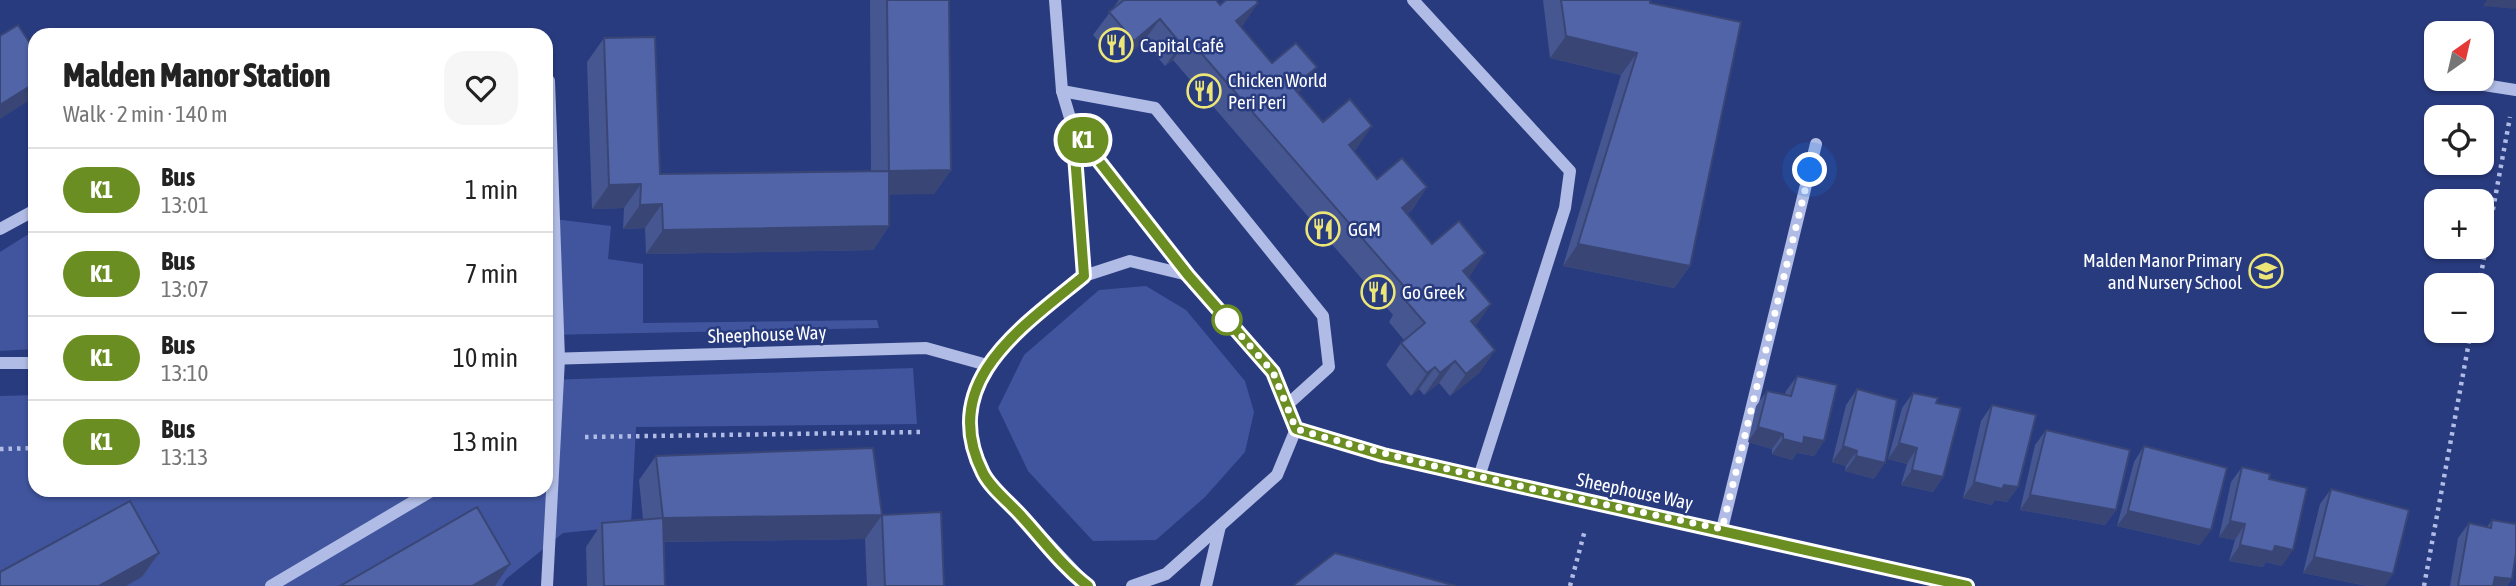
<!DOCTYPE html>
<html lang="en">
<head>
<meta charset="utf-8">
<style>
	:root { --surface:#fff; --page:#f6f6f6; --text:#222; --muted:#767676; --line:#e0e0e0 }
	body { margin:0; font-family:"Asap Condensed",sans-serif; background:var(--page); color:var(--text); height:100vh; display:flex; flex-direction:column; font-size:26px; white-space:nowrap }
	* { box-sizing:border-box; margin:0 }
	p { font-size:23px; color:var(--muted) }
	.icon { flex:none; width:38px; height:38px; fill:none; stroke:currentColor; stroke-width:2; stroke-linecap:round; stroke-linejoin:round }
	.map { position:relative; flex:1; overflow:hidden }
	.sheet { position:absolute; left:28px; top:28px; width:525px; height:469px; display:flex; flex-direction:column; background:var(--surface); border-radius:21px; box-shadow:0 2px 5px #0004 }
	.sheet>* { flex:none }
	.badge { padding:0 14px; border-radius:23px; font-size:24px; line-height:46px }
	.needle { width:46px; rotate:34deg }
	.buttons { position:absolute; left:2424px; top:21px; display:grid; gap:14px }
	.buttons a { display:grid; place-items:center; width:70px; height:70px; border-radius:14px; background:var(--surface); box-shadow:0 2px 5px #0004; font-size:35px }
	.you { position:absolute; width:35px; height:35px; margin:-18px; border:5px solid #fff; border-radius:50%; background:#1a73e8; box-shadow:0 0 0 10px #1a73e833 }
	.map>.badge { position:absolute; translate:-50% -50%; box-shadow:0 0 0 4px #fff }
	.round { display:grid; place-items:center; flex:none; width:74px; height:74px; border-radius:21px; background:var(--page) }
	.summary { display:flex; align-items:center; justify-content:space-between; height:119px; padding:0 35px }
	h1 { font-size:33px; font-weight:800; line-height:52px }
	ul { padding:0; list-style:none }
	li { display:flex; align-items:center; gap:21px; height:84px; padding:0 35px; border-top:2px solid var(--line) }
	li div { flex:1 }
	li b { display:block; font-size:26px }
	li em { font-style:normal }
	li .badge { min-width:77px; font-weight:700; text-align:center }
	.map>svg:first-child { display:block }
</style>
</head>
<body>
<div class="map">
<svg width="2516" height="586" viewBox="0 0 2516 586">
	<rect width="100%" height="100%" fill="#293b7f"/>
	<!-- green -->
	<g fill="#40559e">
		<path d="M546,218L611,226L608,259L643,264V323L877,320L879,328L546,335Z"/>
		<path d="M35,230V349L0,351V252Z"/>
		<path d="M1146,286L1186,310L1245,381L1254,412L1245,452L1205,497L1156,540L1093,541L1028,471L998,408L1024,355L1099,290Z"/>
		<path d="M913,368L917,424L636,427L631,526L563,533L506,579L502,586H0V396L35,395V490H546V380Z"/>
	</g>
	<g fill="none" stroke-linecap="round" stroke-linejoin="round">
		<!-- path -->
		<g stroke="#b0bce5" stroke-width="4.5" stroke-dasharray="3.5 5" stroke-linecap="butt">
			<path d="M2479,285L2510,117"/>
			<path d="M585,437L924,432"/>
			<path d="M0,449L35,448"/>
			<path d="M1570,586L1585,530"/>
			<path d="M2424,586L2471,331"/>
		</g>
		<!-- minor -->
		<g stroke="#b0bce5" stroke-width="12">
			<path d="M1055,0L1062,91L1073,128L1084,276"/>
			<path d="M1413,0L1570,171L1565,208L1479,477"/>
			<path d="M345,35H350"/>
			<path d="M546,80L549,81L559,359L547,586"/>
			<path d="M2484,85L2516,90"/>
			<path d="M1062,91L1155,108L1323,316L1329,367L1287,405"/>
			<path d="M1073,128L1188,275L1273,372L1296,429L1277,475L1166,574L1132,586"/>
			<path d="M0,229L35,210"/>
			<path d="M546,359L926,348L987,365"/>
			<path d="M0,363H35"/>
			<path d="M1296,429L1383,455L1479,477L1967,586"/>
			<path d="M1722,529L1816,144"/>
			<path d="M271,586L433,490"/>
			<path d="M1088,586L984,475L970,437L973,396L987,365L1020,329L1084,276L1130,261L1188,275"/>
			<path d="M1206,586L1220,526"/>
		</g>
	</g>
	<!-- wall -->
	<g fill="#465690">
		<path d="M870,0H949L951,170L934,194H889V226L873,250L646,254L645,228L623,229L624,208L592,209L587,62L604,38L660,174L871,171Z"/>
		<path d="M1119,0H1216L1220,5L1258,3L1241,27L1272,63L1301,90L1298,92L1323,122L1357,148L1354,151L1377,179L1427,187L1412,210L1407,214L1432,244L1470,276L1468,277L1476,327L1495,350L1479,373L1450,396L1439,383L1424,395L1419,389L1411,396L1386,365L1401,343L1404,340L1389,322L1393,315L1173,60L1165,66L1144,41L1118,63L1093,35Z"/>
		<path d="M1543,0H1650L1690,266L1674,288L1563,266L1621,75L1550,58Z"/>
		<path d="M1797,376L1824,441L1814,456L1797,453L1792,460L1772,454V449L1748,442L1756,406L1767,391L1785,394L1786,391Z"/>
		<path d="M1857,389L1874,479L1845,471L1846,466L1832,462L1846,405Z"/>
		<path d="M1913,393L1936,403L1943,477L1933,492L1901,485L1907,464L1888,459L1902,408Z"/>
		<path d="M1992,405L2018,487L2007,502L1995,500L1992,505L1963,498L1981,421Z"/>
		<path d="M2046,430L2116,510L2105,525L2020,510L2035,445Z"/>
		<path d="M2144,446L2200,545L2117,526L2134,462Z"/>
		<path d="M656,456L882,515L944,586H867L865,539L663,542L665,586H587L586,547L602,523L643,519L639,480Z"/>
		<path d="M2242,467L2269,479L2282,566L2266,562L2263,567L2229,561L2235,540L2219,537L2231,482Z"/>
		<path d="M2331,489L2385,586H2367L2303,573L2320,504Z"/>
		<path d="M2492,520L2512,579L2507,586H2450L2458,538L2469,523L2487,527Z"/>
	</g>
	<!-- shaded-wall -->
	<g fill="#394675">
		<path d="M2487,0H2516V9L2483,6Z"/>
		<path d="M1258,3L1243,25L1221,44L1236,21Z"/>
		<path d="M1160,19L1144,41L1118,63L1134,41Z"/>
		<path d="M1566,36L1637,53L1621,75L1550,58Z"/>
		<path d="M1188,38L1173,60L1165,66L1181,44Z"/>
		<path d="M1317,67L1301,90L1278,109L1293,87Z"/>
		<path d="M35,83V95L33,98L0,119V105Z"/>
		<path d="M1372,126L1357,148L1334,168L1349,145Z"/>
		<path d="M951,170L934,194L872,195L889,171Z"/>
		<path d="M641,184L624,208L592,209L609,185Z"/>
		<path d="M1427,187L1412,210L1386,230L1402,208Z"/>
		<path d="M662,204L645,228L623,229L640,205Z"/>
		<path d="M889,226L873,250L646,254L663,230Z"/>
		<path d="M1578,244L1690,266L1674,288L1563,266Z"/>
		<path d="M1485,253L1470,276L1448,294L1463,271Z"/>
		<path d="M1491,304L1475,327L1471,321Z"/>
		<path d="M1495,350L1479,373L1450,396L1466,374Z"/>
		<path d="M1455,361L1439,383L1424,395L1440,373Z"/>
		<path d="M1435,367L1419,389L1411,396L1427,373Z"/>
		<path d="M1758,427L1783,434L1772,449L1748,442Z"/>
		<path d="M1804,437L1824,441L1814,456L1797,453L1792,460L1772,454L1783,439Z"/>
		<path d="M1899,443L1917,448L1907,464L1888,459Z"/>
		<path d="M1843,446L1857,451L1846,466L1832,462Z"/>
		<path d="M1856,456L1885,463L1874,479L1845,471Z"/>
		<path d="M1912,470L1943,477L1933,492L1901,485Z"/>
		<path d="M1974,482L2004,485L2018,487L2007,502L1995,500L1992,505L1963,498Z"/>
		<path d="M2030,495L2116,510L2105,525L2020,510Z"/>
		<path d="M2128,511L2211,530L2200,545L2117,526Z"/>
		<path d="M882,515L865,539L646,542L663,518Z"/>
		<path d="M2230,521L2245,524L2235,540L2219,537Z"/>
		<path d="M2240,545L2275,546L2293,550L2282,566L2266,562L2263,567L2229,561Z"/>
		<path d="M159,553L142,577L126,586H99Z"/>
		<path d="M2314,557L2393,574L2385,586H2367L2303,573Z"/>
		<path d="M510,564L495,586H472Z"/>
		<path d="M2495,577L2512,579L2507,586H2488Z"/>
	</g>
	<!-- building -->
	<g fill="#5164a7" stroke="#394675" stroke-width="2">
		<path d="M887,0H949L951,170L889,171Z"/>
		<path d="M1124,0H1216L1220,5L1226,0H1256L1258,3L1236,21L1272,63L1296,43L1317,67L1293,87L1323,122L1350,99L1372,126L1349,145L1377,179L1402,158L1427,187L1402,208L1432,244L1459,221L1485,253L1463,271L1491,304L1471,321L1495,350L1466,374L1455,361L1440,373L1435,367L1427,373L1401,343L1425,323L1404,299L1409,292L1188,38L1181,44L1160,19L1134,41L1109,12Z"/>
		<path d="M1561,0H1650V3L1741,22L1690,266L1578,244L1637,53L1566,36Z"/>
		<path d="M18,25L35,51V83L0,105V36Z"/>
		<path d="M655,37L660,174L889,171V226L663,230L662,204L640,205L641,184L609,185L604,38Z"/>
		<path d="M1797,376L1837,385L1824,441L1804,437L1803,444L1783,439V434L1758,427L1767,391L1791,396Z"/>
		<path d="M1857,389L1897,400L1885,463L1856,456L1857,451L1843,446Z"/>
		<path d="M1913,393L1938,398L1936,403L1961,408L1943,477L1912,470L1917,448L1899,443Z"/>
		<path d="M1992,405L2036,415L2018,487L2004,485L2002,489L1974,482Z"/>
		<path d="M2046,430L2130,450L2116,510L2030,495Z"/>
		<path d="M2144,446L2227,468L2211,530L2128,511Z"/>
		<path d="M873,448L882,515L663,518L656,456Z"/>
		<path d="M2242,467L2270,474L2269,479L2307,488L2293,550L2275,546L2273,552L2240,545L2245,524L2230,521Z"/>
		<path d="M2331,489L2409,510L2393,574L2314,557Z"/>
		<path d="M130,501L159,553L99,586H0V572Z"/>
		<path d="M477,507L510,564L472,586H340Z"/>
		<path d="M941,512L944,586H885L882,515Z"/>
		<path d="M663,518L665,586H604L602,523Z"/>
		<path d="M2492,520L2516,524V553L2512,579L2495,577L2493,586H2458L2469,523L2491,528Z"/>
		<path d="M1335,553L1456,586H1295V584Z"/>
	</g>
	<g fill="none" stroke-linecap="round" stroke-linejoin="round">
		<defs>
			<path id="line" d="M1088,586C1063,567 1043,540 1022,517C1010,503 991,489 983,473C937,382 1022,327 1084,276L1073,128L1188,275L1273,372L1296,429L1383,455L1479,477L1967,586"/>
		</defs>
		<!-- line casing -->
		<use href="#line" stroke="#fff" stroke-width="16"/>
		<!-- line -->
		<use href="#line" stroke="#6b8e23" stroke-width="10"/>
		<!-- walk -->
		<path stroke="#fff" stroke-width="7" stroke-dasharray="0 12.6" d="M1227,320L1222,314L1273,372L1296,429C1436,470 1579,499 1722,529L1810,170"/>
	</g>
	<!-- icons -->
	<defs>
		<symbol id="restaurant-ring" viewBox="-11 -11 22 22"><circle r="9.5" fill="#293b7f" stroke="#ece577" stroke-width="1.5"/><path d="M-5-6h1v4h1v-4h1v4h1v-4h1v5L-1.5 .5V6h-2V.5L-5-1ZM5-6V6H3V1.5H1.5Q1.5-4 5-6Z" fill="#ece577"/></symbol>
		<symbol id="school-ring" viewBox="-11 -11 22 22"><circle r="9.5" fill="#293b7f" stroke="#ece577" stroke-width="1.5"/><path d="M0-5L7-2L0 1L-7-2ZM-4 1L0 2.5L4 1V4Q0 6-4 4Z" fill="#ece577"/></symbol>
	</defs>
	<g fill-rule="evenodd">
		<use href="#restaurant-ring" x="1097" y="26" width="38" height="38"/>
		<use href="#restaurant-ring" x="1185" y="72" width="38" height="38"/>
		<use href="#restaurant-ring" x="1304" y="210" width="38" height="38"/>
		<use href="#school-ring" x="2247" y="252" width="38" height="38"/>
		<use href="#restaurant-ring" x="1359" y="273" width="38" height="38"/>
	</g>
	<!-- markers -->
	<circle fill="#fff" stroke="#6b8e23" stroke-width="3.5" cx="1227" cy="320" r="14"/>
	<g text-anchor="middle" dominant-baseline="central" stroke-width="5" stroke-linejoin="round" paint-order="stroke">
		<!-- poi labels -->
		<g font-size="19" fill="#fff" stroke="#293b7f" text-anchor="start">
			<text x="1140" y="45">Capital Café</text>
			<text x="1228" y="80">Chicken World<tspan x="1228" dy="22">Peri Peri</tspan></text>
			<text x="1348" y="229">GGM</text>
			<text x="2242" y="260" text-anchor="end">Malden Manor Primary<tspan x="2242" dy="22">and Nursery School</tspan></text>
			<text x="1402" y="292">Go Greek</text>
		</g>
		<!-- street labels -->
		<g font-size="19" fill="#fff" stroke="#293b7f">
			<text transform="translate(767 334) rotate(-2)">Sheephouse Way</text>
			<text transform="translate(1635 491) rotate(12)">Sheephouse Way</text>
		</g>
	</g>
</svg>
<div class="buttons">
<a><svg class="needle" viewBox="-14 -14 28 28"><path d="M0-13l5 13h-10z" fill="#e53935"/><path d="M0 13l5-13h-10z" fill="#767676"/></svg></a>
<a><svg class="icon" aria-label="locate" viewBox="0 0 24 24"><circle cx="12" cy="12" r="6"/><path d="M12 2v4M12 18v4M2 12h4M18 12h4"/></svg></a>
<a>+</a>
<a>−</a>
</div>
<div class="you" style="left:1810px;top:170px"></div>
<b class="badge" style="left:1083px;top:140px;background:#6b8e23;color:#fff">K1</b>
<section class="sheet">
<div class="summary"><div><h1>Malden Manor Station</h1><p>Walk · 2 min · 140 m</p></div><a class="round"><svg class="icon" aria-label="heart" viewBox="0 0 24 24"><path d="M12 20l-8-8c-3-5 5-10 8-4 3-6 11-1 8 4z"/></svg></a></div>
<ul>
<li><span class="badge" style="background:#6b8e23;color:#fff">K1</span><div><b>Bus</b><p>13:01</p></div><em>1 min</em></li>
<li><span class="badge" style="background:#6b8e23;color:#fff">K1</span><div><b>Bus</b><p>13:07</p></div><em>7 min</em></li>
<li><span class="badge" style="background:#6b8e23;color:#fff">K1</span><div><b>Bus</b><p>13:10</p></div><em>10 min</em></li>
<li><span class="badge" style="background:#6b8e23;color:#fff">K1</span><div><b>Bus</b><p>13:13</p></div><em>13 min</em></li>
</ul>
</section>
</div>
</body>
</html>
